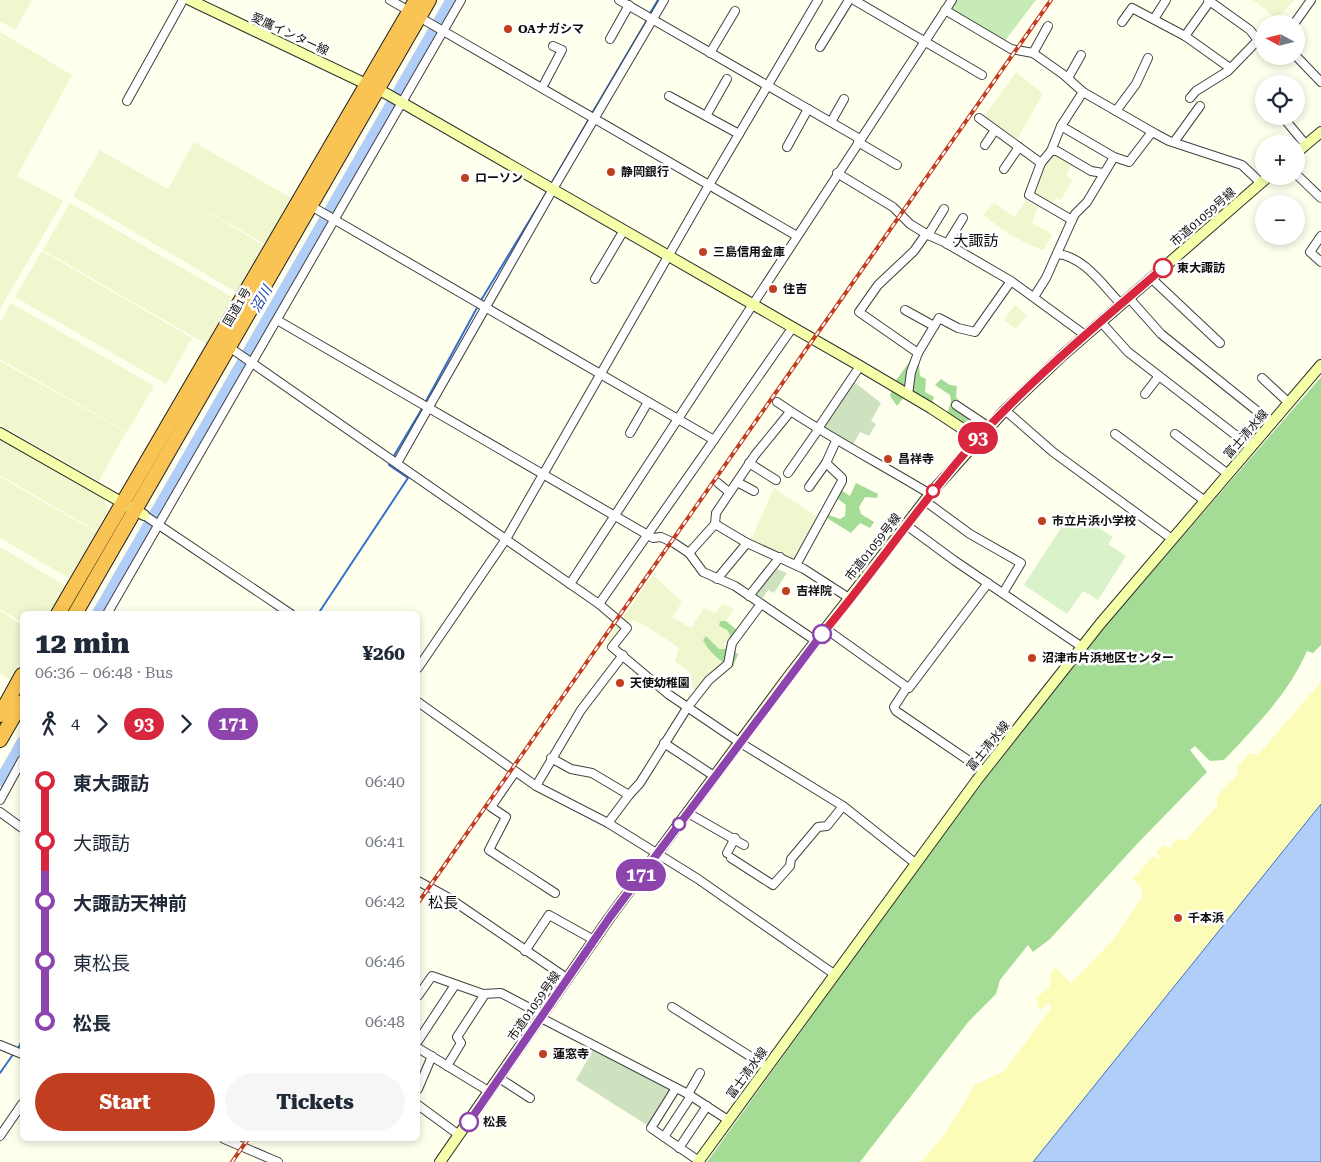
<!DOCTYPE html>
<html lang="en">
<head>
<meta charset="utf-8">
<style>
	:root { --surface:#fff; --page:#f6f6f7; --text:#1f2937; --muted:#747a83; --accent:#c23e21 }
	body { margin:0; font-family:"Roboto Serif","Noto Sans JP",serif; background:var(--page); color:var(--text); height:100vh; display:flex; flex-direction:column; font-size:19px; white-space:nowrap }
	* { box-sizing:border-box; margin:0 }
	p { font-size:16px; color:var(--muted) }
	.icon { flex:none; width:28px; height:28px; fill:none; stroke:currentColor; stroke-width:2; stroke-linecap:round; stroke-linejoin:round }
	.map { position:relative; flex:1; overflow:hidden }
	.sheet { position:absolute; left:20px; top:611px; width:400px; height:530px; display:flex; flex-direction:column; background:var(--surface); border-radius:8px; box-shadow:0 2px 8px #0003 }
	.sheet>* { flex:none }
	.badge { padding:0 10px; border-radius:16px; font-size:18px; line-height:32px }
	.needle { width:32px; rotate:277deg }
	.buttons { position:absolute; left:1255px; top:15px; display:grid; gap:10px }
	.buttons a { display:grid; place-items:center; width:50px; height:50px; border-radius:50%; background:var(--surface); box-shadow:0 2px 8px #0003; font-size:25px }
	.map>.badge { position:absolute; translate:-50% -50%; box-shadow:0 0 0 2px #fff }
	.legs { display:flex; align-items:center; gap:8px; height:55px; padding:0 15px; font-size:16px }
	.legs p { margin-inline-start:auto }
	.headline { display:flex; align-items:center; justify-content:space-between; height:85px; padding:0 15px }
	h1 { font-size:28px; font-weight:800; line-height:38px }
	.action { display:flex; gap:10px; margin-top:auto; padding:10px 15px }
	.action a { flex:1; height:58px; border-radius:30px; background:var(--accent); color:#fff; font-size:20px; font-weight:800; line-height:58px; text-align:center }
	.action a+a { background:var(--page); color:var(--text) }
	ul { padding:0 15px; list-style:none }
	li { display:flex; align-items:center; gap:18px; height:60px; font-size:19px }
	li i { display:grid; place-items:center; width:8px; height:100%; margin:0 6px; background:currentColor }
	li i::after { content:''; width:12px; height:12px; margin:-6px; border:4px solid; border-radius:50%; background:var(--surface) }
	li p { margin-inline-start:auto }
	li:first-child i { background:linear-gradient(#0000 50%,currentColor 0) }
	li:last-child i { background:linear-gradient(currentColor 50%,#0000 0) }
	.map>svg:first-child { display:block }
</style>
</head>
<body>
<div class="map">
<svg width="1321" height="1162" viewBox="0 0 1321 1162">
	<rect width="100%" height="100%" fill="#ffe"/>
	<!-- farmland -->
	<g fill="#f0f6ce">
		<path d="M0,0H32L15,30L0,21Z"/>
		<path d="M1253,0H1294L1277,19Z"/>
		<path d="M0,32L72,75L17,176L63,201L0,309Z"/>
		<path d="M1016,72L1043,94L1016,141L983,118Z"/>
		<path d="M194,142L291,198L265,244L182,197L263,245L236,292L73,196L100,150L168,189Z"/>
		<path d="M1052,154L1072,163L1066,175L1072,180L1061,200L1056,198L1051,205L1031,195L1042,165Z"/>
		<path d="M1026,200L1038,207L1032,223L1052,234L1044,250L1027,244L1003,230L983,215L994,203L1015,217Z"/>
		<path d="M70,203L232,297L206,344L43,250Z"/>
		<path d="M42,251L192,338L166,384L15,297Z"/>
		<path d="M11,303L154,386L127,432L0,359V323Z"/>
		<path d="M1015,305L1027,315L1016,329L1004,320Z"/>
		<path d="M0,361L126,432L99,481L0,425Z"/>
		<path d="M0,438L103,496L107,512L96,531L0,475Z"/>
		<path d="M0,477L96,532L69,578L0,538Z"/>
		<path d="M774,488L822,520L794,562L749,544Z"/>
		<path d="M0,547L66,586L50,614H22V622L0,609Z"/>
		<path d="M653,575L682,602L672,617L691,628L704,608L715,613L723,604L734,609L726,621H720L719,626L727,630L730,636L724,644L725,649H719L706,637L726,664L699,693L687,685L691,674L675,661L679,648L648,627L633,620L615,647L607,640Z"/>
		<path d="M0,611L22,625V660L11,680L0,673Z"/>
	</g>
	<!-- green -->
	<path fill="#c6ebb7" d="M955,0H1036L1004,42L949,9Z"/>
	<!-- forest -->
	<g fill="#a5dc95">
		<path d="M910,361H916L919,365L920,376L926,379L925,392L934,397L931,405L907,393L897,406L890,396L894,383Z"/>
		<path d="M1321,377V645L1313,653L1307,651C1289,693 1256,726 1224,760L1210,761L1195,746L1190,750L1207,772L1137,844L1050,939L1033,952L1028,945L1000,980L996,994L969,1021L860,1162H707L948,827L1112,618Z"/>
		<path d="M941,379L950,385L957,386L956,397L965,408L973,413L963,427L947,415L951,401L950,395L935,385Z"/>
		<path d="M856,483L878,494L877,498L865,497L859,507L861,514L874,522L870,528L860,523L851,533L827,518L829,515L840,519L845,516L846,505L838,499L841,490L850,496Z"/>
		<path d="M720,621H726L738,631L732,650L738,654L733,667C721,663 709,652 703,640L706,636L719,649H725L730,635L727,630L719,626Z"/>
	</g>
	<!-- sand -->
	<path fill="#fcfcb9" d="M1321,682V804L1033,1162H921L944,1135L975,1085L1004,1071L1052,1007L1049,1003L1039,1010L1036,998L1049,987L1052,972L1055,967L1071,983L1113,940L1142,897V889L1133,879L1153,856L1158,860L1160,857L1156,853L1163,845L1170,848L1177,839L1186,840L1217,806V796L1239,773L1236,769L1249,753L1258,755Z"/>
	<!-- cemetery -->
	<g fill="#cee2bf">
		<path d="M853,381L881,403L871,421L876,424L869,436L860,432L853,445L822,427Z"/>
		<path d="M774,568L787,573L774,593L768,590L760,602L751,597Z"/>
		<path d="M594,1048L672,1090L650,1127L576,1080Z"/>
	</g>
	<!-- pitch -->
	<path fill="#daf2c9" d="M1072,511L1113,537L1108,544L1126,556L1098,600L1083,591L1067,614L1024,585Z"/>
	<!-- water -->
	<path fill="#b1cef8" stroke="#3670d1" d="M1321,804V1162H1033Z"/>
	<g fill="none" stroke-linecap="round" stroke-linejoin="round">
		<!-- stream -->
		<g stroke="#3670d1" stroke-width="2">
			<path d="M649,15L658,0"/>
			<path d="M591,115L647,20"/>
			<path d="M551,184L589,119"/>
			<path d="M480,302L548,190"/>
			<path d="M425,403L478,306"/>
			<path d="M392,459L423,407"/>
			<path d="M318,614L408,478L389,465L390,463"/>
			<path d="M17,1050L22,1041"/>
			<path d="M0,1073L14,1053"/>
		</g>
		<!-- river -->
		<g stroke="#b1cef8" stroke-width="11">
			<path d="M97,614L451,0"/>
			<path d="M0,781L22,742"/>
		</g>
		<defs>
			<g id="street">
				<path d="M390,0L409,11"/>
				<path d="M619,0L860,139"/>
				<path d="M854,0L982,75"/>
				<path d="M1208,0L1250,30L1264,48"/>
				<path d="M945,10L1011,49L1033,53L1064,75L1083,92L1156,134L1169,141L1242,165L1261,183"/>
				<path d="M419,17L797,236"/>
				<path d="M1154,19L1166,0"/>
				<path d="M1122,22L1132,8L1185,36L1230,68"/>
				<path d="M1294,24L1311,0"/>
				<path d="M1185,36L1210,1"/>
				<path d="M610,39L629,5"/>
				<path d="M820,47L849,0"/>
				<path d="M710,53L735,11"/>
				<path d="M1033,53L1048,26"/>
				<path d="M1296,56L1321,82"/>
				<path d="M1068,78L1081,55"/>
				<path d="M542,88L562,50L553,46"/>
				<path d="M669,96L739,134"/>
				<path d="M1190,98L1196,91L1228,71L1258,40"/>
				<path d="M127,101L183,0"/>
				<path d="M1116,111L1136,84L1148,58"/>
				<path d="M706,116L727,79"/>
				<path d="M1282,116L1306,145"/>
				<path d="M979,118L1041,163L1051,151H1057L1091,171L1103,173"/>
				<path d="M831,122L844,99"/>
				<path d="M1061,126L1083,92"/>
				<path d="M858,142L897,165"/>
				<path d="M1174,142L1200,106"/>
				<path d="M985,145L995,130"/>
				<path d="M787,147L808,109"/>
				<path d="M1051,151L1061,126L1114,157L1129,162L1152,132"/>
				<path d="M1041,163L1029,195L1072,220L1075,214L1087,202L1114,157"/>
				<path d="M1004,169L1019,147"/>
				<path d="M837,173L893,207L910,224L928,235L944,242L1011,281L1085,335"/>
				<path d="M1296,174L1321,198"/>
				<path d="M311,206L714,440"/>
				<path d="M926,234L914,251L878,285L859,312L918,353L939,318L958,328L975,332L1011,281"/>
				<path d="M928,235L944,209"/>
				<path d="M1321,236L1310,252L1321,262"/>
				<path d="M947,244L963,218"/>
				<path d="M1057,254C1084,256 1104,287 1121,304"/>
				<path d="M1151,278L1220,343"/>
				<path d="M595,279L624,230"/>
				<path d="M1034,297L1046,278L1072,220"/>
				<path d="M1129,298L1161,334L1272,423"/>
				<path d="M905,310L934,326"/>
				<path d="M277,320L653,538L661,537L674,543L689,553L703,572L735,586L816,641"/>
				<path d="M1101,322L1128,352L1251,447"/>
				<path d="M229,347L599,604L627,628L612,647L668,694L739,742L843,806L915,863"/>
				<path d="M1262,378L1289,403"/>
				<path d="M1145,394L1159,376"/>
				<path d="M908,395L911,372L918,353"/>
				<path d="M777,402C826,436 879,463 930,494"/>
				<path d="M956,405L989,427"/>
				<path d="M1005,410L1053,452L1172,539"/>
				<path d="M817,430L860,366"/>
				<path d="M630,433L648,402"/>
				<path d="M1115,434L1205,501"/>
				<path d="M1175,434L1228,474"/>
				<path d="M397,463L553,189L664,0"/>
				<path d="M749,463L776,480"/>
				<path d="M788,473L818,430"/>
				<path d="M737,482L754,491"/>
				<path d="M718,483L729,492"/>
				<path d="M809,487L826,463L836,441"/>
				<path d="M925,501L970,534L1021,563L1003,593"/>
				<path d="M144,515L291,614"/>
				<path d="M715,524L716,513L755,455L790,412"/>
				<path d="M906,525L955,561L1082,647"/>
				<path d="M689,553L715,524L747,543L804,569L849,598"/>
				<path d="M796,565L842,481V478L826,463"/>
				<path d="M717,579L747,543"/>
				<path d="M570,584L952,0"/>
				<path d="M749,596L780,557"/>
				<path d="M599,604L793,327"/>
				<path d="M107,614L461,0"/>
				<path d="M826,629L907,687L894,707L896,711L984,771"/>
				<path d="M418,668L506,539L709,185L818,0"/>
				<path d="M907,687L909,688L988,583"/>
				<path d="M418,702L536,786L608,823L698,879L834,974"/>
				<path d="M664,743L714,776"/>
				<path d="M551,758L571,769L592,773L629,795L608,823"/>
				<path d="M515,772L491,807L506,817L489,850L555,893"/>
				<path d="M536,786L581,710L623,655"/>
				<path d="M629,795L640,783L687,708L709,680L728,664L732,643L761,604"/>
				<path d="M0,800L22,760"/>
				<path d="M0,812L22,828"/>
				<path d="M688,813L744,845"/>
				<path d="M727,853L735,838"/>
				<path d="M731,858L773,885L790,866L791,859L818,827L827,826L843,806"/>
				<path d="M418,881L449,898L568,979"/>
				<path d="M525,951L549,915L594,940"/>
				<path d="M418,996L432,976L483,994L501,993L543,1015"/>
				<path d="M672,1007L767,1067"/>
				<path d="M541,1018L688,1094L728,1120"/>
				<path d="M418,1041L455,985"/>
				<path d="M0,1045L22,1054"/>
				<path d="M418,1048L490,1092"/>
				<path d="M447,1066L461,1043L457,1037L485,994"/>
				<path d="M499,1078L530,1098"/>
				<path d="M418,1089L432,1056"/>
				<path d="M688,1094L700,1073"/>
				<path d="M691,1096L664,1137L699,1161"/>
				<path d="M418,1105L459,1135"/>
				<path d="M0,1136L22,1104"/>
				<path d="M664,1137L651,1128L676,1088"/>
				<path d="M224,1139L278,1162"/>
				<path d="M679,1148L707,1106"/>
			</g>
			<g id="secondary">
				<path d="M190,0L387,94L860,366L931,408L978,439"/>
				<path d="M1296,153L1321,132"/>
				<path d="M0,433L144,515"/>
				<path d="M440,1162L610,917L788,677L930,494L1005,410L1063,355L1269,176"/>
				<path d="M698,1162L977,780L1100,624L1321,365"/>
			</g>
			<g id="highway">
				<path d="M58,614L416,0"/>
				<path d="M75,614L429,0"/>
				<path d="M0,715L22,675"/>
				<path d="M0,740L22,702"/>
			</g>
		</defs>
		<!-- street casing -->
		<use href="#street" stroke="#414141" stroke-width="10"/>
		<!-- secondary casing -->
		<use href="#secondary" stroke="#303030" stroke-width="12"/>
		<!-- highway casing -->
		<use href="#highway" stroke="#1f1f1f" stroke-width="16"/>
		<!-- street -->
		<use href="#street" stroke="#fff" stroke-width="8"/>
		<!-- secondary -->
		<use href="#secondary" stroke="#f5ffa9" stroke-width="10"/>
		<!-- highway -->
		<use href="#highway" stroke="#f9c453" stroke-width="14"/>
		<defs>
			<g id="rail">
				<path d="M418,903L1051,0"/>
				<path d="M232,1162L248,1139"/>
			</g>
		</defs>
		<!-- rail casing -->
		<use href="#rail" stroke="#c23e21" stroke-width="4"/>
		<!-- rail -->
		<use href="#rail" stroke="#fff" stroke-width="2" stroke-dasharray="5.5" stroke-linecap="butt"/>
	</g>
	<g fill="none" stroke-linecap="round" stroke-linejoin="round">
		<defs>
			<path id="line-1" d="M822,634C876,570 922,500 978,438C1035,376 1099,323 1163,268"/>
			<path id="line-2" d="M469,1122L610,917L822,634"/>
		</defs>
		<!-- line-1 casing -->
		<use href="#line-1" stroke="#fff" stroke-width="11"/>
		<!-- line-2 casing -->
		<use href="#line-2" stroke="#fff" stroke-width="11"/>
		<!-- line-1 -->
		<use href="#line-1" stroke="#d7263d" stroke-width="8"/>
		<!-- line-2 -->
		<use href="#line-2" stroke="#8e44ad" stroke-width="8"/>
	</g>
	<!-- markers -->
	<g fill="#c23e21" stroke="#fff" stroke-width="2">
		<circle cx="508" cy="29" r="5"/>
		<circle cx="611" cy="172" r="5"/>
		<circle cx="465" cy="178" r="5"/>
		<circle cx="703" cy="252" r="5"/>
		<circle cx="773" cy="289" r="5"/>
		<circle cx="888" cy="459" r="5"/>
		<circle cx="1042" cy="521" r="5"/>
		<circle cx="786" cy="591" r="5"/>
		<circle cx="1032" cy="658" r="5"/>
		<circle cx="620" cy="683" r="5"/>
		<circle cx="1178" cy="918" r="5"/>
		<circle cx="543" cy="1054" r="5"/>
	</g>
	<g fill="#fff" stroke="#d7263d" stroke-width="2.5">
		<circle cx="1163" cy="268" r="9"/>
		<circle cx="933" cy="491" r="6"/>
	</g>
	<g fill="#fff" stroke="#8e44ad" stroke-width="2.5">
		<circle cx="822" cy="634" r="9"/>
		<circle cx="679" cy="824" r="6"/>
		<circle cx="469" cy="1122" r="9"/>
	</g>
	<g text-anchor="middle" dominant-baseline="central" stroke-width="5" stroke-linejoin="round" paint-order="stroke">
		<!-- poi labels -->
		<g font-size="12" font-weight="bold" fill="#0e0e0e" stroke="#fff" text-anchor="start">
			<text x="518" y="29">OAナガシマ</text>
			<text x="621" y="172">静岡銀行</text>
			<text x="475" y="178">ローソン</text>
			<text x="713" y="252">三島信用金庫</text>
			<text x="783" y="289">住吉</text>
			<text x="898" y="459">昌祥寺</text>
			<text x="1052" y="521">市立片浜小学校</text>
			<text x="796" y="591">吉祥院</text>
			<text x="1042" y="658">沼津市片浜地区センター</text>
			<text x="630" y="683">天使幼稚園</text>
			<text x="1188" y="918">千本浜</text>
			<text x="553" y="1054">蓮窓寺</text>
		</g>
		<!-- street labels -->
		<g font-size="12" fill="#0e0e0e" stroke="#fff">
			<text transform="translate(290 34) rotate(25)">愛鷹インター線</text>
			<text transform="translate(1203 217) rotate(-41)">市道01059号線</text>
			<text transform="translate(237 307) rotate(-60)">国道1号</text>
			<text transform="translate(1246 434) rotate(-49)">富士清水線</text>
			<text transform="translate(873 547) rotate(-52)">市道01059号線</text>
			<text transform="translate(988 746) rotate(-51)">富士清水線</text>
			<text transform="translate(534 1006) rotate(-55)">市道01059号線</text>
			<text transform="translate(747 1073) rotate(-54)">富士清水線</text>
		</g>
		<!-- stop labels -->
		<g font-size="12" font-weight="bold" fill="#0e0e0e" stroke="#fff" text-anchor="start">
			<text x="1177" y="268">東大諏訪</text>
			<text x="483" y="1122">松長</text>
		</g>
		<!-- water labels -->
		<g font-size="14" font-style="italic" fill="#1343a4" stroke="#fff">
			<text transform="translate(261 299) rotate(-60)">沼川</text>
		</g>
		<!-- quarter labels -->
		<g font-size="15" fill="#0e0e0e" stroke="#fff">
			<text x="976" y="241">大諏訪</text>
			<text x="443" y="903">松長</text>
		</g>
	</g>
</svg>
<div class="buttons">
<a><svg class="needle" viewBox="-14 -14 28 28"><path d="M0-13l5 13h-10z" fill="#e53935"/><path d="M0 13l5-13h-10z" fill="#747a83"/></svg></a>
<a><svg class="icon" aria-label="locate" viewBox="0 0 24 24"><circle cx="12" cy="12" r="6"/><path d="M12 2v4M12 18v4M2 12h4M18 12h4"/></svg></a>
<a>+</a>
<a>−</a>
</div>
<b class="badge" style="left:978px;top:438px;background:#d7263d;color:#fff">93</b>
<b class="badge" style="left:641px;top:875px;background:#8e44ad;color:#fff">171</b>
<section class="sheet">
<div class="headline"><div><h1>12 min</h1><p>06:36 – 06:48 · Bus</p></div><b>¥260</b></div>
<div class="legs"><svg class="icon" aria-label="walk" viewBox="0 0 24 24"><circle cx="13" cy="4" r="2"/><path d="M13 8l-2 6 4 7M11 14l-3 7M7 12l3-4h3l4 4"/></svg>4<svg class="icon" aria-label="forward" viewBox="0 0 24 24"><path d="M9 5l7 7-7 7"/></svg><b class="badge" style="background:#d7263d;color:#fff">93</b><svg class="icon" aria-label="forward" viewBox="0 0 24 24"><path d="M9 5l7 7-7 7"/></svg><b class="badge" style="background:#8e44ad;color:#fff">171</b></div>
<ul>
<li><i style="color:#d7263d"></i><b>東大諏訪</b><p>06:40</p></li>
<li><i style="color:#d7263d"></i><span>大諏訪</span><p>06:41</p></li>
<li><i style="color:#8e44ad"></i><b>大諏訪天神前</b><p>06:42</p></li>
<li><i style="color:#8e44ad"></i><span>東松長</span><p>06:46</p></li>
<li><i style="color:#8e44ad"></i><b>松長</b><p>06:48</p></li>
</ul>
<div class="action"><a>Start</a><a>Tickets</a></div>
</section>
</div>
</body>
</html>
